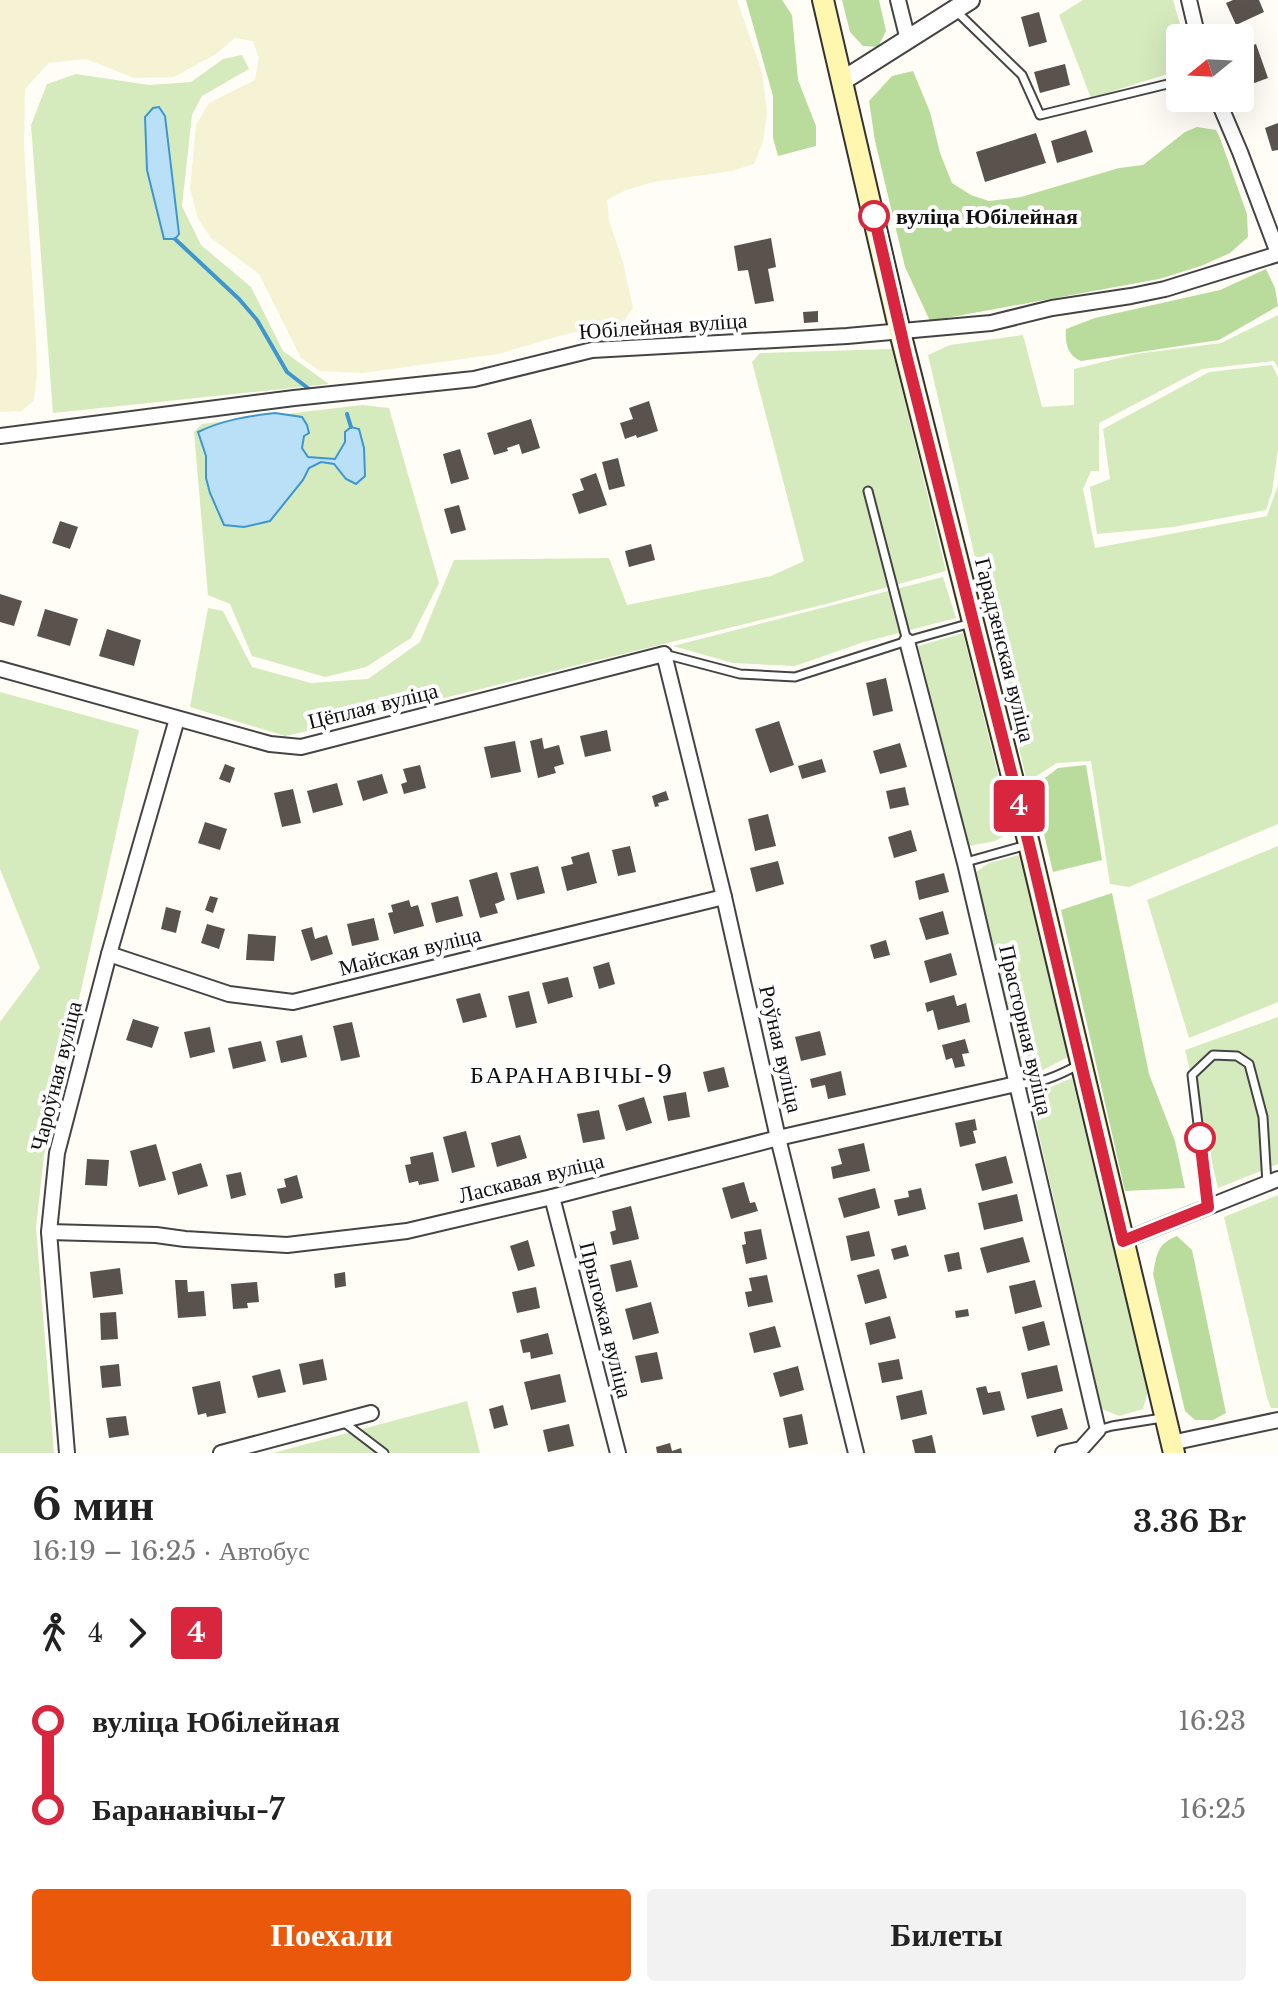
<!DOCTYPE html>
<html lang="ru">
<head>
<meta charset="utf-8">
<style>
	:root { --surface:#fff; --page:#f2f2f2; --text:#222; --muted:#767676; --accent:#ea580c }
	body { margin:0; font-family:"Libre Baskerville",serif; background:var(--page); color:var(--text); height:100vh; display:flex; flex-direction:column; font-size:30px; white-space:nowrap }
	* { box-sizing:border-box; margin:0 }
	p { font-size:26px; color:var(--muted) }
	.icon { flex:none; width:44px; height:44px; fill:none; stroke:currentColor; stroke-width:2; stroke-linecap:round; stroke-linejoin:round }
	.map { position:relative; height:1453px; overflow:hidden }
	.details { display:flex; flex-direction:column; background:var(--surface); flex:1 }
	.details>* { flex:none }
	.badge { padding:0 16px; border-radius:6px; font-size:28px; line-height:52px }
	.needle { width:52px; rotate:252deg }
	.fabs { position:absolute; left:1166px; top:24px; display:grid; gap:16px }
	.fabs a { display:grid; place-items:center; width:88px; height:88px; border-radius:8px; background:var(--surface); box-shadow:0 8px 32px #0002; font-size:40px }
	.map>.badge { position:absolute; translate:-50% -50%; box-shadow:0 0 0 4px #fff }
	.legs { display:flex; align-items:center; gap:12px; height:88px; padding:0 32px; font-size:26px }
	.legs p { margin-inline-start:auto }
	.headline { display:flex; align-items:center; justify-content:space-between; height:136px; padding:0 32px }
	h1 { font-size:44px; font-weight:800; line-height:60px }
	.action { display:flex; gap:16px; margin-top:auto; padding:16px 32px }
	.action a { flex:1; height:92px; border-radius:8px; background:var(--accent); color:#fff; font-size:32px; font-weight:800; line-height:92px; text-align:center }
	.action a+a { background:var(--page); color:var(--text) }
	ul { padding:0 32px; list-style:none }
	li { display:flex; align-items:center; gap:28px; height:88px; font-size:30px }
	li i { display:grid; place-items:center; width:12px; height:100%; margin:0 10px; background:currentColor }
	li i::after { content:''; width:20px; height:20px; margin:-10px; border:6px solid; border-radius:50%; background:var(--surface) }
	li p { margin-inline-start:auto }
	li:first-child i { background:linear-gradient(#0000 50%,currentColor 0) }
	li:last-child i { background:linear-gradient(currentColor 50%,#0000 0) }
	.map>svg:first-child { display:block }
</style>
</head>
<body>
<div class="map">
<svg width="1278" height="1453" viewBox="0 0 1278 1453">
	<rect width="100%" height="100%" fill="#fffdf5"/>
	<!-- farmland -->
	<path fill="#f6f3d4" d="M0,0H737L762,72L767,112L763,142L754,164L732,171L654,182L626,190L607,200L609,220L623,262L633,308L624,321L563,335L498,354L363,373L320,371L301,358L259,274L211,238L198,219L190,189L196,125L209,103L255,80L259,58L253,41L235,38L216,54L174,77L134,78L86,59L49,63L25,89L24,146L36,341L37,373L34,400L22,411L0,412Z"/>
	<!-- green -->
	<g fill="#d5ebbd" fill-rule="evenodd">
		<path d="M1083,0H1173L1184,38H1180V70L1091,98L1059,15Z"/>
		<path d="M242,55L249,69L202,96L192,115L182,206L201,245L251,287L283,351L329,384L53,413L31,125L47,84L76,74L149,85L191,82L223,59ZM170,160L173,180L174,205L155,200L147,170Z"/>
		<path d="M1278,315V368L1274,361L1202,369L1099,423V471H1091L1083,489L1095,548L1267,516L1278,485V824L1129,887L1110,884L1091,761L1057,763L1027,782L928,355L950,345L1023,335L1042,407L1074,405V369L1136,354L1221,343Z"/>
		<path d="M892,349L946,571L826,604L326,727L285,736L190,707L208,608L223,611L252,667L311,683L368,679L420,642L454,560L609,558L627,605L771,576L804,561L752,362L760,353Z"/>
		<path d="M1272,365L1278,377V449L1272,492L1266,510L1173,527L1097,534L1090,487L1110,479L1103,429L1209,372Z"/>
		<path d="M362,405L389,408L439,583L411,638L366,667L325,677L252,656L230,604L208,595L194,432L202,424Z"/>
		<path d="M943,577L956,618L864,642L795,666L733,663L673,646Z"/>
		<path d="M963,633L1012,831L995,841L969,846L918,646Z"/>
		<path d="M0,692L139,730L44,1156L36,1227L54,1453H0V1022L40,968L0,869Z"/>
		<path d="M1278,846V1002L1189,1038L1147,900Z"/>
		<path d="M1023,854L1068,1057L1037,1073L1027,1075L1020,1069L972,875L989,863Z"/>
		<path d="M1278,1017V1164L1218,1188L1185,1050Z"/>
		<path d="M1072,1078L1148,1391L1143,1409L1119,1416L1102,1409L1030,1096Z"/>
		<path d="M1278,1195V1408H1271L1268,1401L1224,1217Z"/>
		<path d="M467,1401L480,1453H273Z"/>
	</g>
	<!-- forest -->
	<g fill="#b9dc9c">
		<path d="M746,0H782L792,15L798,80L816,126V146L778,156L773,138V96Z"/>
		<path d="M842,0H879L886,31L878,47L863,46L850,32Z"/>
		<path d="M913,71L930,112L940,153L952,183L971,195L989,201L1021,197L1119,168L1143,165L1185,132L1197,127L1216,130L1220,138L1247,214L1248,237L1230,253L1201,266L1159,279L930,321L905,267L875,141L869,101L892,76Z"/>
		<path d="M1266,269L1275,288L1278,306L1219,340L1081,361C1067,355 1065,343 1066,329L1095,318L1220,290Z"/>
		<path d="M1086,765L1102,860L1053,872L1033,787L1058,768Z"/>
		<path d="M1112,893L1149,1074L1175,1141L1185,1188L1125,1191L1061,910Z"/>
		<path d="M1177,1236L1192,1250L1226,1413L1213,1420H1195L1185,1411L1153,1274C1157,1254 1157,1244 1177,1236Z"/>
	</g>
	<!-- water -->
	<g fill="#b9e0f7" stroke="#3f96cf" stroke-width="2">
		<path d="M159,107L165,116L179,234L175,239H164L147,170L145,117L153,108Z"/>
		<path d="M275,413L302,417L307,425L309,433L304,436L302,448L308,457L335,459L345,442V432L351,427L359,429L364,448L365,476L356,484L346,479L334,464L321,462L309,468L303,480L270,521L244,527L224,525L210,493L206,478V456L198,432C223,420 248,416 275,413Z"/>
	</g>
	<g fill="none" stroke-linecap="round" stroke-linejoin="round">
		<!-- stream -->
		<g stroke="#3f96cf" stroke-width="4">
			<path d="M175,239L239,299L257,320L287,372L309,389"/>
			<path d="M347,414L351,427"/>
		</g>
	</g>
	<!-- building -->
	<g fill="#5a524d">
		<path d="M1233,0H1259L1264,12L1236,25L1226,3Z"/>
		<path d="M1039,12L1047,42L1029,47L1021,17Z"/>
		<path d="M1256,44L1268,78L1249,85L1240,61V50Z"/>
		<path d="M1065,64L1070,85L1040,93L1034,72Z"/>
		<path d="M1278,123V150L1272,151L1265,128Z"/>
		<path d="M1086,130L1093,152L1057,163L1051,141Z"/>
		<path d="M1036,133L1046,163L985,182L976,152Z"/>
		<path d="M771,238L776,267L768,269L774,301L755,304L748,270L738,271L734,246Z"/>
		<path d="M818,311V322L804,323L803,312Z"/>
		<path d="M649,401L658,431L637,438L636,435L625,439L620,423L633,419L629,408Z"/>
		<path d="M531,419L540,448L522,454L519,444L507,448L508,451L494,455L487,433Z"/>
		<path d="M460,449L469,479L451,484L443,454Z"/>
		<path d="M618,458L625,486L609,490L602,462Z"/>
		<path d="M596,473L607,505L579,514L572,494L584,490L580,479Z"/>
		<path d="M459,505L466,530L451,534L444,509Z"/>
		<path d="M60,521L78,527L70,549L52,543Z"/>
		<path d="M651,544L655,560L629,567L625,551Z"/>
		<path d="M0,594L22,601L14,626L0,622Z"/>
		<path d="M45,609L78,619L70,646L37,636Z"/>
		<path d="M107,629L141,640L134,666L99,656Z"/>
		<path d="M886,678L893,711L873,716L866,683Z"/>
		<path d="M779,721L794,765L770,773L755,729Z"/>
		<path d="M607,730L611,751L585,757L580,736Z"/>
		<path d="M542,738L544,749L559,745L564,764L554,767L556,773L538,778L530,741Z"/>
		<path d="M515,741L521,772L491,778L484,747Z"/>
		<path d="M900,743L907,767L880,774L873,751Z"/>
		<path d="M822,759L826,772L802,779L798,766Z"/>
		<path d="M225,764L235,768L230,783L219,779Z"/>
		<path d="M420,765L426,788L404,794L401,784L407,782L403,769Z"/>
		<path d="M382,774L388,793L363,801L357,781Z"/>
		<path d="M337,783L343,805L313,813L307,791Z"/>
		<path d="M905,787L909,805L890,809L886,791Z"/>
		<path d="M293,789L301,823L282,827L274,793Z"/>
		<path d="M666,791L669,800L658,803L659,806L655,807L652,796Z"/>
		<path d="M768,814L776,846L755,851L748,819Z"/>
		<path d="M205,822L227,829L220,850L198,843Z"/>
		<path d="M911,830L917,851L894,858L888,837Z"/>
		<path d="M630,846L636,872L618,876L612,850Z"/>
		<path d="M589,852L597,883L567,891L561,867L573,864L571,857Z"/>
		<path d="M778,861L784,884L756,892L750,868Z"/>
		<path d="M538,866L545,893L517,900L510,873Z"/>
		<path d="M497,872L505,900L495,904L498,913L480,918L469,880Z"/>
		<path d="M944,873L949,892L919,900L915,881Z"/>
		<path d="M210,896L218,898L213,913L205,910Z"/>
		<path d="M458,896L463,916L436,923L431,903Z"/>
		<path d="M409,900L411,907L418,905L424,926L394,934L388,913L393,912L391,905Z"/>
		<path d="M166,907L181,911L176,933L161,929Z"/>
		<path d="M943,911L949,934L926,940L919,918Z"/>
		<path d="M374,918L379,940L352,946L347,924Z"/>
		<path d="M207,924L225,929L219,949L201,943Z"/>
		<path d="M312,927L315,939L327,935L333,954L311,961L301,930Z"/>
		<path d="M248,934L276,936L274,961L246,960Z"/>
		<path d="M886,940L890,955L874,959L870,945Z"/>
		<path d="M951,953L957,975L930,983L924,961Z"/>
		<path d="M609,962L615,984L599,989L593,967Z"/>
		<path d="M568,977L573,997L548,1004L542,983Z"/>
		<path d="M529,991L537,1023L516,1028L508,996Z"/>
		<path d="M480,993L487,1017L463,1023L456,999Z"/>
		<path d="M954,995L957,1006L966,1003L970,1022L938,1030L933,1010L927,1012L925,1003Z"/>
		<path d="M133,1019L159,1027L152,1048L126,1040Z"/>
		<path d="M352,1022L360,1057L341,1061L333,1026Z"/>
		<path d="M210,1027L215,1052L190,1058L184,1032Z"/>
		<path d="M820,1031L826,1055L801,1061L795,1037Z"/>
		<path d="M302,1035L307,1057L281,1063L276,1041Z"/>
		<path d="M965,1039L969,1053L962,1054L965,1066L955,1068L952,1058L946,1060L942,1045Z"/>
		<path d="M261,1041L266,1061L233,1069L228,1048Z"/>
		<path d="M724,1067L729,1087L708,1092L703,1072Z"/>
		<path d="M841,1071L846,1095L828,1099L825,1085L812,1088L810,1079Z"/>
		<path d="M686,1092L690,1117L668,1121L663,1096Z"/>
		<path d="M644,1097L652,1123L626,1131L618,1105Z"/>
		<path d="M599,1110L605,1139L583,1143L577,1114Z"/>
		<path d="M975,1119L977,1130L973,1131L976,1143L960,1147L955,1123Z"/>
		<path d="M466,1131L475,1167L452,1173L443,1137Z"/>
		<path d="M520,1135L527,1158L497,1167L491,1143Z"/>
		<path d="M864,1143L870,1171L833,1179L831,1167L842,1164L838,1149Z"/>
		<path d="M156,1144L166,1180L139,1187L130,1151Z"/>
		<path d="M433,1152L439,1181L419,1185L418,1181L409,1183L405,1165L411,1164L410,1157Z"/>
		<path d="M1006,1156L1013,1183L982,1191L975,1164Z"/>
		<path d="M87,1159L109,1160L107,1186L85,1185Z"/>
		<path d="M201,1163L208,1186L178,1195L172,1172Z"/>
		<path d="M241,1172L246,1195L231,1199L226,1175Z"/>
		<path d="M297,1175L303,1198L281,1204L277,1189L286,1187L284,1179Z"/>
		<path d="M744,1182L750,1203L755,1202L758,1211L731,1219L722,1188Z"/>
		<path d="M875,1188L880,1208L844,1218L838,1198Z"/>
		<path d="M921,1188L926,1209L898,1216L894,1200L909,1197L908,1191Z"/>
		<path d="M1017,1194L1023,1221L984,1230L978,1203Z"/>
		<path d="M631,1206L639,1239L613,1245L610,1232L616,1230L612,1211Z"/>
		<path d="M761,1229L767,1259L746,1264L742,1245L746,1244L744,1232Z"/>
		<path d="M869,1231L875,1256L851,1261L846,1236Z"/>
		<path d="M1023,1237L1030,1262L987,1273L980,1248Z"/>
		<path d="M528,1240L535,1266L518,1271L510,1246Z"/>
		<path d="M906,1245L909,1256L894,1260L891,1249Z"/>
		<path d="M959,1252L962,1269L948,1272L944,1255Z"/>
		<path d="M631,1260L638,1287L616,1292L610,1265Z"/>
		<path d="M120,1268L123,1294L93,1298L90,1272Z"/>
		<path d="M879,1269L887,1298L865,1304L857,1275Z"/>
		<path d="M345,1272L346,1286L335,1288L334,1274Z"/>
		<path d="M767,1275L773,1302L748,1307L745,1292L752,1291L749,1278Z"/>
		<path d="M175,1280H187L188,1292L204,1291L206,1316L178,1318Z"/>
		<path d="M1035,1280L1042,1307L1015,1314L1009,1286Z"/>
		<path d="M257,1282L259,1302L247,1303L248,1308L233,1309L231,1284Z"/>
		<path d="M536,1287L540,1308L517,1313L512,1292Z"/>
		<path d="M651,1302L659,1333L633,1340L625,1309Z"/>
		<path d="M968,1309L969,1316L956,1318L955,1311Z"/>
		<path d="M116,1312L118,1339L101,1340L100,1313Z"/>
		<path d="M890,1316L896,1338L870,1345L865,1323Z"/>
		<path d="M1044,1321L1050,1345L1028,1351L1022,1327Z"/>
		<path d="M775,1326L781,1347L754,1353L749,1333Z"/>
		<path d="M548,1333L553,1354L531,1359L530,1352L523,1353L520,1340Z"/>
		<path d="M657,1352L663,1379L641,1383L635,1356Z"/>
		<path d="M323,1359L327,1380L303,1385L299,1364Z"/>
		<path d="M899,1359L903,1379L882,1383L878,1363Z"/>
		<path d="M119,1364L121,1386L102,1388L100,1366Z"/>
		<path d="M1057,1365L1063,1391L1027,1399L1021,1373Z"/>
		<path d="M798,1366L804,1390L780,1397L773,1373Z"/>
		<path d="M280,1369L286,1392L258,1398L252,1376Z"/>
		<path d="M560,1374L566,1402L531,1410L524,1382Z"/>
		<path d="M220,1381L226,1413L207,1417L206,1413L198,1415L192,1387Z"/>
		<path d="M986,1386L988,1393L1000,1391L1005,1410L983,1415L976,1388Z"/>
		<path d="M922,1390L927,1414L901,1420L896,1396Z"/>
		<path d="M503,1405L508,1425L494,1429L489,1409Z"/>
		<path d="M1062,1408L1068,1429L1037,1437L1031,1416Z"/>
		<path d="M802,1414L808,1444L789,1448L783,1418Z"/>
		<path d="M126,1416L129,1435L109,1438L106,1418Z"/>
		<path d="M569,1424L574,1446L548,1452L543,1430Z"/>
		<path d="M932,1435L936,1453H915L912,1440Z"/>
		<path d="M670,1443L672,1451L681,1448L682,1453H657L656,1447Z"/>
	</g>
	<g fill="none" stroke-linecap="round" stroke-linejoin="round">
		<defs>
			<g id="service">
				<path d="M955,10L1022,75L1040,115L1180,81"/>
				<path d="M868,491L907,641"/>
				<path d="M664,654L740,674L795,677L907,641L971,623"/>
				<path d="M966,862L1027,845"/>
				<path d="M1018,1084C1038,1085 1060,1075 1078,1065"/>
				<path d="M1208,1206L1192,1075L1213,1055L1237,1056L1249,1064L1263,1117L1267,1184"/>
				<path d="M342,1421L384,1453"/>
				<path d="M1098,1430L1112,1426L1162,1418"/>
			</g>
			<g id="minor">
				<path d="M898,0L908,40"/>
				<path d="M1189,0L1198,38"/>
				<path d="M1217,98L1240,152L1278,253"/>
				<path d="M0,436L294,398L474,379L592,350L847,336L991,323L1052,308L1131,296L1165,289L1278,254"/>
				<path d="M907,641L965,863L1098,1430L1081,1449L1063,1453"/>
				<path d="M0,669L270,744L301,747L664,654L724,897L778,1138L856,1453"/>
				<path d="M109,954L229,994L293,1002L724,897"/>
				<path d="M552,1197L618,1453"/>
				<path d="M49,1232L156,1235L185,1239L287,1245L407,1231L552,1197L778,1138L1016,1084"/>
				<path d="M1123,1241L1278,1179"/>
				<path d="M1171,1443L1278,1420"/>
				<path d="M67,1453L49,1232L57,1153L109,954L177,719"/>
				<path d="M221,1453L371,1413"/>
			</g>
			<path id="tertiary" d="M842,81L970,0"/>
			<path id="secondary" d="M823,0L900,332L1029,844L1174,1453"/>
		</defs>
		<!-- service casing -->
		<use href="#service" stroke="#444" stroke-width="11"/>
		<!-- minor casing -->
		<use href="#minor" stroke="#444" stroke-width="18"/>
		<!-- tertiary casing -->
		<use href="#tertiary" stroke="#444" stroke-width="22"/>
		<!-- secondary casing -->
		<use href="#secondary" stroke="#333" stroke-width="24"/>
		<!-- service -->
		<use href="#service" stroke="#fff" stroke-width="7"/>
		<!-- minor -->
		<use href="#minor" stroke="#fff" stroke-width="14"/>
		<!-- tertiary -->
		<use href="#tertiary" stroke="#fff" stroke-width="18"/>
		<!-- secondary -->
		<use href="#secondary" stroke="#fff6b0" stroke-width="20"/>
	</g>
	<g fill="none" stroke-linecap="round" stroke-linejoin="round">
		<defs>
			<path id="line-1" d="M874,216L907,359L1029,844L1123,1241L1208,1207L1200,1138"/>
		</defs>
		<!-- line-1 casing -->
		<use href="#line-1" stroke="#fff" stroke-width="18"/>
		<!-- line-1 -->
		<use href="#line-1" stroke="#d7263d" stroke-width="12"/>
	</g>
	<!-- markers -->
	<g fill="#fff" stroke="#d7263d" stroke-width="4">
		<circle cx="874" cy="216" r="14"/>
		<circle cx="1200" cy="1138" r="14"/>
	</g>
	<g text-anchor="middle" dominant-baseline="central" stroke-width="8" stroke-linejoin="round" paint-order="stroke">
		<!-- stop labels -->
		<g font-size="22" font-weight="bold" fill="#111" stroke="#fff" text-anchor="start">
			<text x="896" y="216">вуліца Юбілейная</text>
		</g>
		<!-- street labels -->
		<g font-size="22" fill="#111" stroke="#fff">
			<text transform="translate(663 326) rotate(-4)">Юбілейная вуліца</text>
			<text transform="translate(1005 650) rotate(76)">Гарадзенская вуліца</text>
			<text transform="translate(373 706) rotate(-14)">Цёплая вуліца</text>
			<text transform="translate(410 951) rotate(-14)">Майская вуліца</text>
			<text transform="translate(1026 1030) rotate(77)">Прасторная вуліца</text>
			<text transform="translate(781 1049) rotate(77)">Роўная вуліца</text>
			<text transform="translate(56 1076) rotate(-76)">Чароўная вуліца</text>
			<text transform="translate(531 1178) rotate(-14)">Ласкавая вуліца</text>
			<text transform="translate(606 1320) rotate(76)">Прыгожая вуліца</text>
		</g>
		<!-- neighbourhood labels -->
		<g font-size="24" letter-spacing="2" fill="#111" stroke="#fff">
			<text x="572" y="1074">БАРАНАВІЧЫ-9</text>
		</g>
	</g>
</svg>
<div class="fabs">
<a><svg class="needle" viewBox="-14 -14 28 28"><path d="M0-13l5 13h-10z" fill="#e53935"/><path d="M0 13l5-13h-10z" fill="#767676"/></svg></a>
</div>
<b class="badge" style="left:1019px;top:806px;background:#d7263d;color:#fff">4</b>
</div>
<section class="details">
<div class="headline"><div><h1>6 мин</h1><p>16:19 – 16:25 · Автобус</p></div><b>3.36 Br</b></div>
<div class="legs"><svg class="icon" aria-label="walk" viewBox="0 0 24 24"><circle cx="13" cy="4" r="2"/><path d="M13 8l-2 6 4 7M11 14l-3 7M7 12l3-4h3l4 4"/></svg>4<svg class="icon" aria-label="forward" viewBox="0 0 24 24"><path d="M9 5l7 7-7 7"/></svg><b class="badge" style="background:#d7263d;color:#fff">4</b></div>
<ul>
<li><i style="color:#d7263d"></i><b>вуліца Юбілейная</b><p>16:23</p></li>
<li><i style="color:#d7263d"></i><b>Баранавічы-7</b><p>16:25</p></li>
</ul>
<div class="action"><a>Поехали</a><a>Билеты</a></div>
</section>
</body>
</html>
